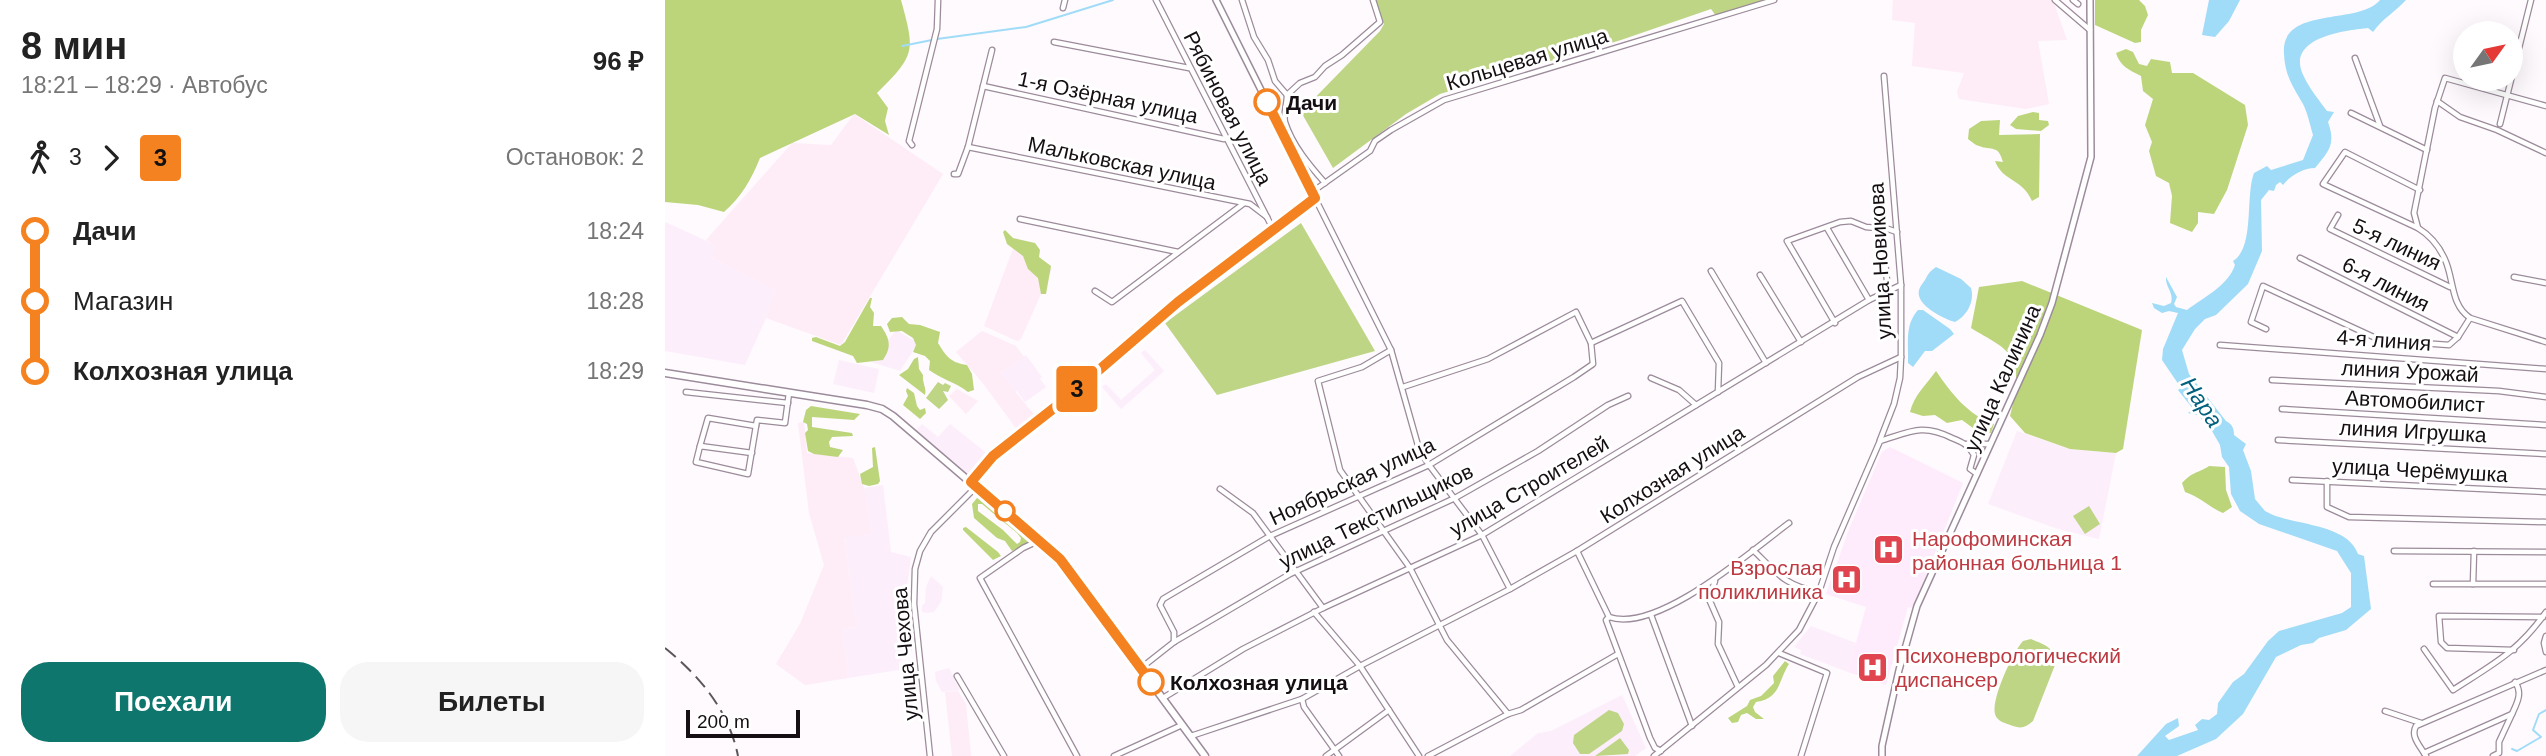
<!DOCTYPE html>
<html lang="ru">
<head>
<meta charset="utf-8">
<style>
	:root { --surface:#fff; --page:#f6f6f6; --text:#222; --muted:#767676; --accent:#0f766e }
	body { margin:0; font-family:Helvetica,sans-serif; background:var(--page); color:var(--text); height:100vh; display:flex; flex-direction:column; font-size:26px; white-space:nowrap }
	* { box-sizing:border-box; margin:0 }
	p { font-size:23px; color:var(--muted) }
	.icon { flex:none; width:38px; height:38px; fill:none; stroke:currentColor; stroke-width:2; stroke-linecap:round; stroke-linejoin:round }
	.map { position:relative; flex:1; overflow:hidden }
	.side { display:flex; flex-direction:column; background:var(--surface); width:665px }
	.side>* { flex:none }
	.badge { padding:0 14px; border-radius:5px; font-size:24px; line-height:46px }
	.needle { width:46px; rotate:57deg }
	.buttons { position:absolute; left:1788px; top:21px; display:grid; gap:14px }
	.buttons a { display:grid; place-items:center; width:70px; height:70px; border-radius:50%; background:var(--surface); box-shadow:0 7px 28px #0002; font-size:35px }
	.scale { position:absolute; left:21px; bottom:18px; width:114px; box-sizing:border-box; padding-left:7px; border:4px solid #150f14; border-top:0; font-size:19px; line-height:24px; white-space:nowrap; color:#150f14; -webkit-text-stroke:5px #fff; paint-order:stroke }
	.map>.badge { position:absolute; translate:-50% -50%; box-shadow:0 0 0 4px #fff }
	.legs { display:flex; align-items:center; gap:10px; height:77px; padding:0 21px; font-size:23px }
	.legs p { margin-inline-start:auto }
	.head { display:flex; align-items:center; justify-content:space-between; height:119px; padding:0 21px }
	h1 { font-size:38px; font-weight:700; line-height:52px }
	.action { display:flex; gap:14px; margin-top:auto; padding:14px 21px }
	.action a { flex:1; height:80px; border-radius:28px; background:var(--accent); color:#fff; font-size:28px; font-weight:700; line-height:80px; text-align:center }
	.action a+a { background:var(--page); color:var(--text) }
	ul { padding:0 21px; list-style:none }
	li { display:flex; align-items:center; gap:24px; height:70px; font-size:26px }
	li i { display:grid; place-items:center; width:10px; height:100%; margin:0 9px; background:currentColor }
	li i::after { content:''; width:18px; height:18px; margin:-9px; border:5px solid; border-radius:50%; background:var(--surface) }
	li p { margin-inline-start:auto }
	li:first-child i { background:linear-gradient(#0000 50%,currentColor 0) }
	li:last-child i { background:linear-gradient(currentColor 50%,#0000 0) }
	main { display:flex; flex:1; min-height:0 }
	.map>svg:first-child { display:block }
</style>
</head>
<body>
<main>
<section class="side">
<div class="head"><div><h1>8 мин</h1><p>18:21 – 18:29 · Автобус</p></div><b>96 ₽</b></div>
<div class="legs"><svg class="icon" aria-label="walk" viewBox="0 0 24 24"><circle cx="13" cy="4" r="2"/><path d="M13 8l-2 6 4 7M11 14l-3 7M7 12l3-4h3l4 4"/></svg>3<svg class="icon" aria-label="forward" viewBox="0 0 24 24"><path d="M9 5l7 7-7 7"/></svg><b class="badge" style="background:#f58220;color:#111">3</b><p>Остановок: 2</p></div>
<ul>
<li><i style="color:#f58220"></i><b>Дачи</b><p>18:24</p></li>
<li><i style="color:#f58220"></i><span>Магазин</span><p>18:28</p></li>
<li><i style="color:#f58220"></i><b>Колхозная улица</b><p>18:29</p></li>
</ul>
<div class="action"><a>Поехали</a><a>Билеты</a></div>
</section>
<div class="map">
<svg width="1881" height="756" viewBox="0 0 1881 756">
	<rect width="100%" height="100%" fill="#fefafe"/>
	<!-- built -->
	<g fill="#fdeefc">
		<path d="M0,222L53,246L46,257L113,291L80,365L0,351Z"/>
		<path d="M231,330L253,343L235,371L206,362Z"/>
		<path d="M480,350L499,371L456,409L437,387L441,384L456,400L490,370L476,353Z"/>
		<path d="M361,355L377,377L375,379L381,387L360,402L352,391L349,392L335,373Z"/>
		<path d="M174,360L214,369L209,393L168,384Z"/>
		<path d="M257,424L273,437L285,424L325,456L309,475L304,476L251,431Z"/>
		<path d="M1352,431L1405,449L1451,453L1434,539L1393,529L1323,504Z"/>
		<path d="M218,485L226,552L246,557L242,586L247,651L234,662V670L183,678L177,629L191,627L179,537L206,532L199,488Z"/>
		<path d="M266,576L278,587L276,602L269,612L262,613L257,612V606L260,603L261,587Z"/>
		<path d="M1146,626L1191,643L1183,672L1135,654L1136,650L1129,647Z"/>
		<path d="M284,668L295,690L277,692L271,681L270,672Z"/>
		<path d="M957,695L981,748L970,756H845L873,733L886,731Z"/>
	</g>
	<!-- industrial -->
	<g fill="#feecf7">
		<path d="M1228,0H1386L1390,6L1402,40L1373,41L1384,104L1361,109L1294,99L1292,92L1299,73L1247,66L1250,23L1227,20Z"/>
		<path d="M189,114L278,174L176,345L101,318L112,291L46,257L52,246L41,240L127,143L166,145Z"/>
		<path d="M352,238L387,269L356,339L352,341L319,326Z"/>
		<path d="M317,331L351,346L359,357L335,373L371,417L353,431L317,382L291,352Z"/>
		<path d="M292,389L313,401L301,414L284,396Z"/>
		<path d="M139,422L142,453L188,458L199,488L206,533L179,538L191,627L177,629L183,678L140,685L111,664L135,624L159,565L144,513L133,423Z"/>
		<path d="M293,691L301,704L306,756H287L280,692Z"/>
	</g>
	<!-- medical -->
	<path fill="#feebfb" d="M1225,447L1298,483L1248,608L1243,607L1221,685L1183,672L1201,607L1161,594L1183,532L1217,452Z"/>
	<!-- green -->
	<g fill="#bed585">
		<path d="M709,0H1102L1051,16L1046,9L956,40L775,94L741,114L668,168L636,112L715,31L719,24Z"/>
		<path d="M636,223L710,351L552,395L500,323Z"/>
		<path d="M273,382L278,385L280,383L286,386L283,392L278,391L283,400L274,409L261,398Z"/>
		<path d="M1424,506L1435,524L1420,534L1408,516Z"/>
		<path d="M1366,639C1380,645 1391,647 1390,665L1368,721C1361,727 1357,729 1348,726C1341,723 1332,722 1330,714C1326,699 1348,652 1358,641Z"/>
		<path d="M944,710L953,713L959,724L957,731L924,754H915L908,743L909,735Z"/>
		<path d="M955,738L964,750L963,754L930,756Z"/>
	</g>
	<!-- forest -->
	<g fill="#bcd57b" fill-rule="evenodd">
		<path d="M0,0H236C250,51 251,55 212,93L223,108L220,121L224,135L190,114L95,158C86,180 77,196 59,212L33,205L0,202Z"/>
		<path d="M1430,0H1474L1480,6L1483,15L1476,30V42L1470,43L1430,25Z"/>
		<path d="M1461,49L1468,52L1474,64L1482,66L1486,59L1505,62L1507,73H1528L1580,105L1583,125L1562,190L1549,214L1533,212V223L1527,232L1505,223L1507,196L1504,183L1491,176L1484,151L1487,142L1480,125L1488,99L1478,91L1476,76C1464,70 1455,66 1451,53Z"/>
		<path d="M1368,112L1374,113V120L1383,121L1384,125L1376,131L1351,129L1345,125L1353,116Z"/>
		<path d="M1335,120L1334,135L1375,134L1374,197L1367,201C1357,178 1338,182 1330,161L1338,162C1333,144 1327,151 1314,146C1310,145 1307,142 1303,139L1304,129L1316,121Z"/>
		<path d="M340,230L348,238L370,243L375,250L374,257L386,266L381,294H376L373,278L363,269L358,256L342,244L338,232Z"/>
		<path d="M1357,281L1477,330L1458,449L1451,453L1405,449L1360,433L1345,416C1349,400 1356,372 1346,357C1338,344 1318,336 1306,328L1314,287Z"/>
		<path d="M205,298H207L205,307L209,313L208,326H216C225,339 227,347 218,360L192,363L188,356L147,341V338L151,337L175,346L180,342Z"/>
		<path d="M237,317L244,324L255,325L275,332L273,343C281,356 286,363 302,365L307,374L309,390L303,392C290,382 276,379 264,370L265,361L260,356L248,352L251,345L248,338L237,331L225,332L222,324L227,318Z"/>
		<path d="M253,357L254,369L258,375C257,383 262,388 260,395L234,375L243,369L249,359Z"/>
		<path d="M1271,371C1286,393 1303,415 1329,424L1326,433L1312,431L1297,420L1282,423L1270,415L1258,416L1245,412C1249,395 1261,385 1271,371Z"/>
		<path d="M242,388L249,393L252,406L255,410L260,408L261,413L255,419L238,405L243,396L241,391Z"/>
		<path d="M146,406L195,414L189,420L147,417V427L187,433L188,436L167,437L164,442L165,447L178,450L173,457L149,454L143,451L140,433L143,430L142,424L138,422L141,410Z"/>
		<path d="M210,447L215,481L213,484L204,486L197,484L195,474L208,467L207,448Z"/>
		<path d="M1544,466L1560,467L1561,490L1567,507L1558,513C1544,507 1535,497 1520,492L1517,483C1528,471 1532,474 1544,466Z"/>
		<path d="M312,498C321,499 356,531 366,539L367,542L347,551L340,541L332,538L309,518L307,504ZM313,504H317L352,533L356,538L355,542L352,544L338,530L313,511Z"/>
		<path d="M301,527L333,552L336,556L328,560L298,530V528Z"/>
		<path d="M1120,661L1124,664C1113,681 1116,698 1091,702L1088,707L1090,712L1099,719H1091L1082,713L1076,715L1073,722L1067,723L1063,718L1082,706L1085,700L1096,696L1109,683L1108,676Z"/>
	</g>
	<!-- water -->
	<g fill="#a0dcf7">
		<path d="M1544,0H1575L1564,21L1550,37L1537,35Z"/>
		<path d="M1715,0H1741C1730,12 1717,19 1708,32L1703,28C1683,30 1634,36 1635,63C1635,77 1654,100 1662,111L1669,112L1663,122C1671,144 1664,151 1650,168C1638,168 1625,176 1618,185L1615,182L1611,185L1609,191L1604,190L1596,200L1597,251L1583,284L1551,315L1540,319L1530,329L1517,350L1524,374L1561,421C1567,424 1569,428 1569,435L1581,444L1578,450L1586,471L1590,499L1600,511L1608,515C1634,525 1683,525 1693,554L1699,556L1706,609L1681,630L1654,638L1648,643L1636,645L1611,657L1578,714L1551,739L1512,756H1472L1501,724L1513,718L1514,726L1500,736L1504,740L1533,730L1530,725L1537,719L1544,720L1552,714L1553,703L1568,682L1579,674L1603,641L1614,631L1677,613L1686,607V573L1672,551L1594,524L1575,511L1566,494L1564,467L1557,457L1555,445L1547,431L1533,415L1523,413L1528,409L1513,390L1516,388L1497,360L1498,349L1513,313L1504,311L1497,313L1489,308L1487,303L1499,306L1506,303C1509,292 1500,287 1501,277L1512,297L1509,304L1511,307L1522,310C1539,297 1563,286 1570,265L1568,261C1590,248 1580,196 1589,173L1602,166L1606,170L1638,160L1648,135C1645,125 1643,114 1638,104C1628,86 1620,76 1619,54C1615,5 1694,26 1715,0Z"/>
		<path d="M1271,267L1296,279L1306,288C1310,301 1302,316 1290,322C1279,319 1250,305 1254,290C1255,286 1258,283 1260,280C1263,274 1265,271 1271,267Z"/>
		<path d="M1253,310H1258L1285,329L1289,334L1267,351H1260L1248,367L1243,363C1244,344 1239,326 1253,310Z"/>
	</g>
	<g fill="none" stroke-linecap="round" stroke-linejoin="round">
		<!-- stream -->
		<g stroke="#a0dcf7" stroke-width="2">
			<path d="M272,39L361,27L448,0"/>
			<path d="M237,46L267,40"/>
			<path d="M1847,749L1852,751L1876,737L1868,730L1874,714L1881,710"/>
		</g>
		<defs>
			<g id="minor">
				<path d="M491,0L608,229"/>
				<path d="M577,0L589,37L603,60L610,81L622,95C622,104 618,115 620,122C627,145 645,166 660,183"/>
				<path d="M1390,0L1425,30"/>
				<path d="M1408,0L1413,4"/>
				<path d="M398,8L400,0"/>
				<path d="M389,42L524,68"/>
				<path d="M1690,58L1715,126"/>
				<path d="M318,86L559,139"/>
				<path d="M622,95L635,83L650,77L660,66L677,55L715,22L708,0"/>
				<path d="M1772,101L1795,117L1832,130L1881,153"/>
				<path d="M1881,106L1780,78L1770,108L1749,213L1753,228C1766,236 1775,247 1781,262C1789,282 1786,305 1805,318L1881,342"/>
				<path d="M1686,113L1762,150"/>
				<path d="M1835,124L1866,0"/>
				<path d="M247,145L244,141L272,29L273,0"/>
				<path d="M303,147L585,204L602,217"/>
				<path d="M289,174H293L303,147L327,50"/>
				<path d="M647,192L705,151L710,141L726,130L779,100L1109,0"/>
				<path d="M650,198L726,350L754,449L764,465L817,535L845,589"/>
				<path d="M1673,215L1665,229L1785,287"/>
				<path d="M355,219L513,252"/>
				<path d="M1162,228L1204,300"/>
				<path d="M1753,228L1658,184L1680,152L1755,190"/>
				<path d="M1219,252L1223,290"/>
				<path d="M1635,258L1793,337"/>
				<path d="M1046,271L1101,363"/>
				<path d="M1095,275L1136,342"/>
				<path d="M1849,277L1881,283"/>
				<path d="M430,291L447,302L578,204"/>
				<path d="M1170,323L1122,241L1175,222L1186,221L1201,227L1223,229L1232,232"/>
				<path d="M1601,329L1586,322L1598,286L1715,340L1784,345L1793,337L1805,318"/>
				<path d="M926,343L1017,301L1054,363L1053,392"/>
				<path d="M1555,345L1881,369"/>
				<path d="M726,350L697,367L653,381L675,470L745,568L782,640L843,714"/>
				<path d="M986,378L1014,390L1031,405"/>
				<path d="M1607,380L1834,391L1881,397"/>
				<path d="M21,392L123,403"/>
				<path d="M1617,409L1881,425"/>
				<path d="M1215,440L1229,404L1235,378L1236,357V285L1219,76"/>
				<path d="M1613,440L1881,454"/>
				<path d="M1301,444H1325"/>
				<path d="M35,446L43,418L91,426"/>
				<path d="M87,453L35,446L31,462L83,474L92,420L120,423L124,393"/>
				<path d="M1627,480L1881,492"/>
				<path d="M1662,481V507L1684,517L1881,522"/>
				<path d="M555,489L588,513L658,608"/>
				<path d="M375,540L358,548L315,578L412,756"/>
				<path d="M1088,550C1112,573 1120,586 1154,592"/>
				<path d="M912,551L944,617C992,634 1086,551 1124,523"/>
				<path d="M1729,551L1881,552"/>
				<path d="M1050,581L1044,599L1054,622L1053,644L1073,687"/>
				<path d="M1768,584H1881"/>
				<path d="M1808,584L1809,551"/>
				<path d="M649,612L695,666L754,756"/>
				<path d="M986,615L1027,726"/>
				<path d="M944,617L941,620L985,738L990,748L996,751"/>
				<path d="M1881,636L1879,643L1881,652"/>
				<path d="M509,642V632L495,605L498,599L605,536L764,465L909,377L928,364L926,343L911,312L823,359L738,387"/>
				<path d="M1759,649L1788,690C1828,664 1853,652 1881,612"/>
				<path d="M1849,650L1782,648L1776,642L1774,616L1878,617"/>
				<path d="M1114,653L1162,673L1136,756"/>
				<path d="M476,668L509,642L625,574L790,498L873,451L943,405L963,396"/>
				<path d="M292,676L339,756"/>
				<path d="M498,698L578,649L658,608L817,535L1204,300L1236,285"/>
				<path d="M637,699L639,707L674,756"/>
				<path d="M1720,711L1756,723"/>
				<path d="M526,736L637,699L695,666L845,589L912,551L1193,377L1236,357"/>
				<path d="M1759,753L1847,714C1852,703 1858,693 1850,682"/>
				<path d="M265,756L249,604L250,569L255,551L266,532L311,487"/>
				<path d="M449,756L517,725"/>
				<path d="M661,756L724,710"/>
				<path d="M763,756L843,714L856,710L953,654"/>
				<path d="M989,756L1101,665L1134,630L1154,592L1169,547L1215,441C1245,432 1257,423 1287,438C1297,442 1304,445 1309,455L1305,469L1312,474"/>
				<path d="M1761,756C1755,746 1745,736 1751,726L1881,670"/>
				<path d="M1828,756L1834,753V742L1847,714"/>
			</g>
			<g id="tertiary">
				<path d="M306,482L328,456L398,401L513,302L650,198L551,0"/>
				<path d="M1217,756V746L1234,670L1252,606L1375,335L1387,303L1426,157L1425,0"/>
			</g>
			<path id="secondary" d="M0,373L202,405L217,409L228,416L395,559L540,756"/>
		</defs>
		<!-- minor casing -->
		<use href="#minor" stroke="#9c8b9a" stroke-width="7"/>
		<!-- tertiary casing -->
		<use href="#tertiary" stroke="#9c8b9a" stroke-width="8"/>
		<!-- secondary casing -->
		<use href="#secondary" stroke="#9c8b9a" stroke-width="9"/>
		<!-- minor -->
		<use href="#minor" stroke="#fff" stroke-width="4.5"/>
		<!-- tertiary -->
		<use href="#tertiary" stroke="#fff" stroke-width="5"/>
		<!-- secondary -->
		<use href="#secondary" stroke="#fff" stroke-width="6"/>
		<!-- rail -->
		<path stroke="#5b565a" stroke-width="2" stroke-dasharray="14 7" stroke-linecap="butt" d="M0,648C35,676 64,711 73,756"/>
	</g>
	<g fill="none" stroke-linecap="round" stroke-linejoin="round">
		<defs>
			<path id="line-1" d="M486,682L395,559L306,482L328,456L398,401L513,302L650,198L602,102"/>
		</defs>
		<!-- line-1 casing -->
		<use href="#line-1" stroke="#fff" stroke-width="16"/>
		<!-- line-1 -->
		<use href="#line-1" stroke="#f58220" stroke-width="10"/>
	</g>
	<!-- icons -->
	<defs>
		<symbol id="hospital-square" viewBox="-11 -11 22 22"><rect x="-9" y="-9" width="18" height="18" rx="4" fill="#e0444e" stroke="#fff"/><path d="M-5-5h3v3.5h4V-5h3V5h-3V1.5h-4V5h-3Z" fill="#fff"/></symbol>
	</defs>
	<g fill-rule="evenodd">
		<use href="#hospital-square" x="1206" y="532" width="35" height="35"/>
		<use href="#hospital-square" x="1164" y="562" width="35" height="35"/>
		<use href="#hospital-square" x="1190" y="650" width="35" height="35"/>
	</g>
	<!-- markers -->
	<g fill="#fff" stroke="#f58220" stroke-width="3.5">
		<circle cx="602" cy="102" r="12"/>
		<circle cx="340" cy="511" r="9"/>
		<circle cx="486" cy="682" r="12"/>
	</g>
	<g text-anchor="middle" dominant-baseline="central" stroke-width="6" stroke-linejoin="round" paint-order="stroke">
		<!-- street labels -->
		<g font-size="21" fill="#150f14" stroke="#fff">
			<text transform="translate(862 59) rotate(-17)">Кольцевая улица</text>
			<text transform="translate(443 97) rotate(12)">1-я Озёрная улица</text>
			<text transform="translate(563 108) rotate(63)">Рябиновая улица</text>
			<text transform="translate(457 163) rotate(12)">Мальковская улица</text>
			<text transform="translate(1732 244) rotate(25)">5-я линия</text>
			<text transform="translate(1215 261) rotate(-93)">улица Новикова</text>
			<text transform="translate(1721 284) rotate(27)">6-я линия</text>
			<text transform="translate(1719 340) rotate(4)">4-я линия</text>
			<text transform="translate(1745 371) rotate(3)">линия Урожай</text>
			<text transform="translate(1337 378) rotate(-66)">улица Калинина</text>
			<text transform="translate(1750 401) rotate(3)">Автомобилист</text>
			<text transform="translate(1748 431) rotate(3)">линия Игрушка</text>
			<text transform="translate(1755 470) rotate(3)">улица Черёмушка</text>
			<text transform="translate(1007 474) rotate(-32)">Колхозная улица</text>
			<text transform="translate(687 481) rotate(-25)">Ноябрьская улица</text>
			<text transform="translate(864 486) rotate(-30)">улица Строителей</text>
			<text transform="translate(711 516) rotate(-26)">улица Текстильщиков</text>
			<text transform="translate(240 654) rotate(-95)">улица Чехова</text>
		</g>
		<!-- stop labels -->
		<g font-size="21" font-weight="bold" fill="#150f14" stroke="#fff" text-anchor="start">
			<text x="621" y="102">Дачи</text>
			<text x="505" y="682">Колхозная улица</text>
		</g>
		<!-- health labels -->
		<g font-size="21" fill="#be3a42" stroke="#fff" text-anchor="start">
			<text x="1247" y="538">Нарофоминская<tspan x="1247" dy="24">районная больница 1</tspan></text>
			<text x="1158" y="567" text-anchor="end">Взрослая<tspan x="1158" dy="24">поликлиника</tspan></text>
			<text x="1230" y="655">Психоневрологический<tspan x="1230" dy="24">диспансер</tspan></text>
		</g>
		<!-- water labels -->
		<g font-size="23" font-style="italic" fill="#00607f" stroke="#fff">
			<text transform="translate(1537 402) rotate(56)">Нара</text>
		</g>
	</g>
</svg>
<div class="buttons">
<a><svg class="needle" viewBox="-14 -14 28 28"><path d="M0-13l5 13h-10z" fill="#e53935"/><path d="M0 13l5-13h-10z" fill="#767676"/></svg></a>
</div>
<div class="scale">200 m</div>
<b class="badge" style="left:412px;top:389px;background:#f58220;color:#111">3</b>
</div>
</main>
</body>
</html>
